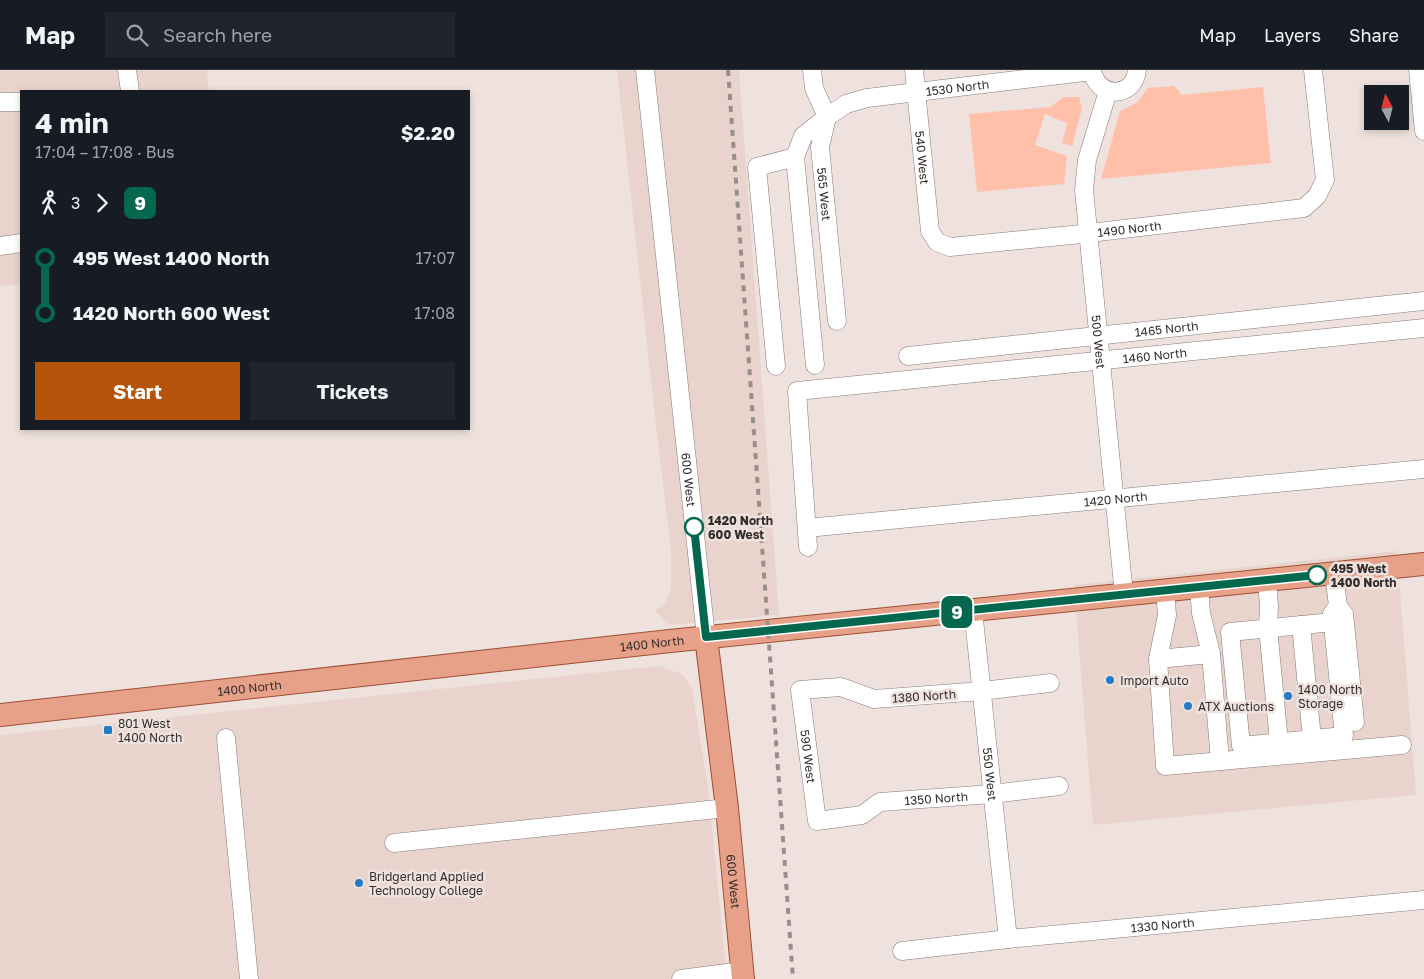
<!DOCTYPE html>
<html lang="en">
<head>
<meta charset="utf-8">
<style>
	:root { --surface:#171b24; --page:#20242c; --text:#f1f3f6; --muted:#9ea1a6; --line:#363941; --accent:#b45309 }
	body { margin:0; font-family:"Golos Text",sans-serif; background:var(--page); color:var(--text); height:100vh; display:flex; flex-direction:column; font-size:19px; white-space:nowrap }
	* { box-sizing:border-box; margin:0 }
	p { font-size:16px; color:var(--muted) }
	.icon { flex:none; width:28px; height:28px; fill:none; stroke:currentColor; stroke-width:2; stroke-linecap:round; stroke-linejoin:round }
	.map { position:relative; flex:1; overflow:hidden }
	.panel { position:absolute; left:20px; top:20px; width:450px; height:340px; display:flex; flex-direction:column; background:var(--surface); border-radius:0px; box-shadow:0 2px 8px #0003 }
	.panel>* { flex:none }
	.badge { padding:0 10px; border-radius:8px; font-size:18px; line-height:32px }
	.needle { width:32px; rotate:353deg }
	.tools { position:absolute; left:1364px; top:15px; display:grid; gap:10px }
	.tools a { display:grid; place-items:center; width:45px; height:45px; border-radius:0px; background:var(--surface); box-shadow:0 2px 8px #0003; font-size:25px }
	.map>.badge { position:absolute; translate:-50% -50%; box-shadow:0 0 0 2px #fff }
	.legs { display:flex; align-items:center; gap:8px; height:55px; padding:0 15px; font-size:16px }
	.legs p { margin-inline-start:auto }
	.summary { display:flex; align-items:center; justify-content:space-between; height:85px; padding:0 15px }
	h1 { font-size:28px; font-weight:700; line-height:38px }
	.action { display:flex; gap:10px; margin-top:auto; padding:10px 15px }
	.action a { flex:1; height:58px; border-radius:0px; background:var(--accent); color:#fff; font-size:20px; font-weight:700; line-height:58px; text-align:center }
	.action a+a { background:var(--page); color:var(--text) }
	ul { padding:0 15px; list-style:none }
	li { display:flex; align-items:center; gap:18px; height:55px; font-size:19px }
	li i { display:grid; place-items:center; width:8px; height:100%; margin:0 6px; background:currentColor }
	li i::after { content:''; width:12px; height:12px; margin:-6px; border:4px solid; border-radius:50%; background:var(--surface) }
	li p { margin-inline-start:auto }
	li:first-child i { background:linear-gradient(#0000 50%,currentColor 0) }
	li:last-child i { background:linear-gradient(currentColor 50%,#0000 0) }
	header { display:flex; align-items:center; gap:30px; box-sizing:border-box; height:70px; padding:0 25px; background:var(--surface); border-bottom:1px solid var(--line) }
	header strong { font-size:24px }
	nav { display:flex; gap:28px; margin-inline-start:auto; font-size:18px }
	.search { width:350px; height:45px; background:var(--page); display:flex; align-items:center; gap:12px; box-sizing:border-box; padding:0 18px; border-radius:0px; color:var(--muted); font-size:19px }
	.map>svg:first-child { display:block }
</style>
</head>
<body>
<header>
<strong>Map</strong>
<div class="search"><svg class="icon" aria-label="search" viewBox="0 0 24 24"><circle cx="10" cy="10" r="6"/><path d="M15 15l6 6"/></svg>Search here</div>
<nav><a>Map</a><a>Layers</a><a>Share</a></nav>
</header>
<div class="map">
<svg width="1424" height="909" viewBox="0 0 1424 909">
	<rect width="100%" height="100%" fill="#efe2de"/>
	<!-- built -->
	<g fill="#e8d4cd">
		<path d="M0,0H207L209,21H21V214L0,216Z"/>
		<path d="M617,0H739L779,545L670,555L655,541L666,532L671,519V480L655,347Z"/>
		<path d="M1397,481L1416,725L1093,755L1074,515Z"/>
		<path d="M659,596L682,604L692,618L708,717L727,909H0V665Z"/>
	</g>
	<!-- green -->
	<g fill="#ffbfa9">
		<path d="M1174,16L1182,25L1263,17L1271,93L1101,109L1120,41L1137,33L1148,18Z"/>
		<path d="M1063,27H1079L1082,38L1072,76L1062,73L1067,53L1045,44L1035,75L1067,86L1064,114L977,122L969,44L1051,37Z"/>
	</g>
	<g fill="none" stroke-linecap="round" stroke-linejoin="round">
		<defs>
			<g id="minor">
				<path d="M127,0L130,21"/>
				<path id="s1" d="M645,0L706,567"/>
				<path id="s2" d="M812,0L814,18L827,47L820,77L837,251"/>
				<path id="s3" d="M914,0L930,161L937,172L950,177L1072,165L1304,138L1317,126L1325,110L1313,0"/>
				<path d="M1092,0C1097,29 1134,29 1137,0"/>
				<path d="M1418,0L1424,61"/>
				<path id="s4" d="M1108,21L1087,90L1084,120L1124,525"/>
				<path d="M0,32H21"/>
				<path d="M0,176L21,173"/>
				<path id="s5" d="M908,286L1424,231"/>
				<path id="s6" d="M815,295L795,87L803,66L827,47L846,34L867,28L1092,1"/>
				<path d="M776,296L757,97L795,87"/>
				<path id="s7" d="M807,458L1424,399"/>
				<path id="s8" d="M808,477L797,321L1424,258"/>
				<path d="M1334,503L1338,536L1344,544L1355,652"/>
				<path d="M1267,510L1269,536L1268,558L1279,672"/>
				<path d="M1199,517L1201,543L1211,584L1220,691"/>
				<path d="M1165,521L1167,545L1158,589L1165,696L1402,675"/>
				<path id="s9" d="M973,540L1008,869"/>
				<path d="M1333,552L1230,562L1241,676L1344,666L1332,544L1338,536"/>
				<path d="M1301,555L1312,669"/>
				<path d="M1158,589L1211,584"/>
				<path id="s10" d="M1050,613L982,621L874,629L841,617L800,620L817,751L862,745L880,732L992,724L1059,716"/>
				<path d="M226,668L249,909"/>
				<path d="M394,773L727,738"/>
				<path id="s11" d="M902,881L1008,869L1424,830"/>
				<path d="M681,909L742,901"/>
			</g>
			<g id="major">
				<path id="s12" d="M706,567L727,738L743,909"/>
				<path id="s13" d="M0,645L670,571L1424,494"/>
			</g>
		</defs>
		<!-- minor casing -->
		<use href="#minor" stroke="#867b77" stroke-width="19"/>
		<!-- major casing -->
		<use href="#major" stroke="#9d5034" stroke-width="24"/>
		<!-- minor -->
		<use href="#minor" stroke="#fff" stroke-width="18"/>
		<!-- major -->
		<use href="#major" stroke="#e6a188" stroke-width="22"/>
		<!-- rail -->
		<path stroke="#988f8c" stroke-width="4" stroke-dasharray="6 6" stroke-linecap="butt" d="M728,0L793,909"/>
	</g>
	<g fill="none" stroke-linecap="round" stroke-linejoin="round">
		<defs>
			<path id="line-1" d="M694,457L706,567L1317,505"/>
		</defs>
		<!-- line-1 casing -->
		<use href="#line-1" stroke="#fff" stroke-width="11"/>
		<!-- line-1 -->
		<use href="#line-1" stroke="#05674e" stroke-width="8"/>
	</g>
	<!-- markers -->
	<g fill="#fff" stroke="#05674e" stroke-width="2.5">
		<circle cx="694" cy="457" r="9"/>
		<circle cx="1317" cy="505" r="9"/>
	</g>
	<g fill="#247cc9" stroke="#efe2de" stroke-width="2">
		<circle cx="1110" cy="610" r="5"/>
		<circle cx="1288" cy="626" r="5"/>
		<circle cx="1188" cy="636" r="5"/>
		<rect x="103" y="655" width="10" height="10" rx="2.5"/>
		<circle cx="359" cy="813" r="5"/>
	</g>
	<g text-anchor="middle" dominant-baseline="central" stroke-width="5" stroke-linejoin="round" paint-order="stroke">
		<!-- street labels -->
		<g font-size="12" fill="#332e2c" stroke="#efe2de">
			<text stroke="none"><textPath href="#s6" startOffset="398">1530 North</textPath></text>
			<text stroke="none"><textPath href="#s3" startOffset="88">540 West</textPath></text>
			<text stroke="none"><textPath href="#s2" startOffset="128">565 West</textPath></text>
			<text stroke="none"><textPath href="#s3" startOffset="369">1490 North</textPath></text>
			<text stroke="none"><textPath href="#s5" startOffset="260">1465 North</textPath></text>
			<text stroke="none"><textPath href="#s4" startOffset="255">500 West</textPath></text>
			<text stroke="none"><textPath href="#s8" startOffset="516">1460 North</textPath></text>
			<text stroke="none"><textPath href="#s1" startOffset="412">600 West</textPath></text>
			<text stroke="none"><textPath href="#s7" startOffset="310">1420 North</textPath></text>
			<text stroke="none"><textPath href="#s13" startOffset="656">1400 North</textPath></text>
			<text stroke="none"><textPath href="#s13" startOffset="251">1400 North</textPath></text>
			<text transform="translate(924 626) rotate(-4)">1380 North</text>
			<text stroke="none"><textPath href="#s10" startOffset="320">590 West</textPath></text>
			<text stroke="none"><textPath href="#s9" startOffset="165">550 West</textPath></text>
			<text stroke="none"><textPath href="#s10" startOffset="509">1350 North</textPath></text>
			<text stroke="none"><textPath href="#s12" startOffset="246">600 West</textPath></text>
			<text stroke="none"><textPath href="#s11" startOffset="262">1330 North</textPath></text>
		</g>
		<!-- stop labels -->
		<g font-size="12" font-weight="bold" fill="#332e2c" stroke="#efe2de" text-anchor="start">
			<text x="708" y="450">1420 North<tspan x="708" dy="14">600 West</tspan></text>
			<text x="1331" y="498">495 West<tspan x="1331" dy="14">1400 North</tspan></text>
		</g>
		<!-- poi labels -->
		<g font-size="12" fill="#332e2c" stroke="#efe2de" text-anchor="start">
			<text x="1120" y="610">Import Auto</text>
			<text x="1298" y="619">1400 North<tspan x="1298" dy="14">Storage</tspan></text>
			<text x="1198" y="636">ATX Auctions</text>
			<text x="118" y="653">801 West<tspan x="118" dy="14">1400 North</tspan></text>
			<text x="369" y="806">Bridgerland Applied<tspan x="369" dy="14">Technology College</tspan></text>
		</g>
	</g>
</svg>
<div class="tools">
<a><svg class="needle" viewBox="-14 -14 28 28"><path d="M0-13l5 13h-10z" fill="#e53935"/><path d="M0 13l5-13h-10z" fill="#9ea1a6"/></svg></a>
</div>
<b class="badge" style="left:957px;top:542px;background:#05674e;color:#fff">9</b>
<section class="panel">
<div class="summary"><div><h1>4 min</h1><p>17:04 – 17:08 · Bus</p></div><b>$2.20</b></div>
<div class="legs"><svg class="icon" aria-label="walk" viewBox="0 0 24 24"><circle cx="13" cy="4" r="2"/><path d="M13 8l-2 6 4 7M11 14l-3 7M7 12l3-4h3l4 4"/></svg>3<svg class="icon" aria-label="forward" viewBox="0 0 24 24"><path d="M9 5l7 7-7 7"/></svg><b class="badge" style="background:#05674e;color:#fff">9</b></div>
<ul>
<li><i style="color:#05674e"></i><b>495 West 1400 North</b><p>17:07</p></li>
<li><i style="color:#05674e"></i><b>1420 North 600 West</b><p>17:08</p></li>
</ul>
<div class="action"><a>Start</a><a>Tickets</a></div>
</section>
</div>
</body>
</html>
